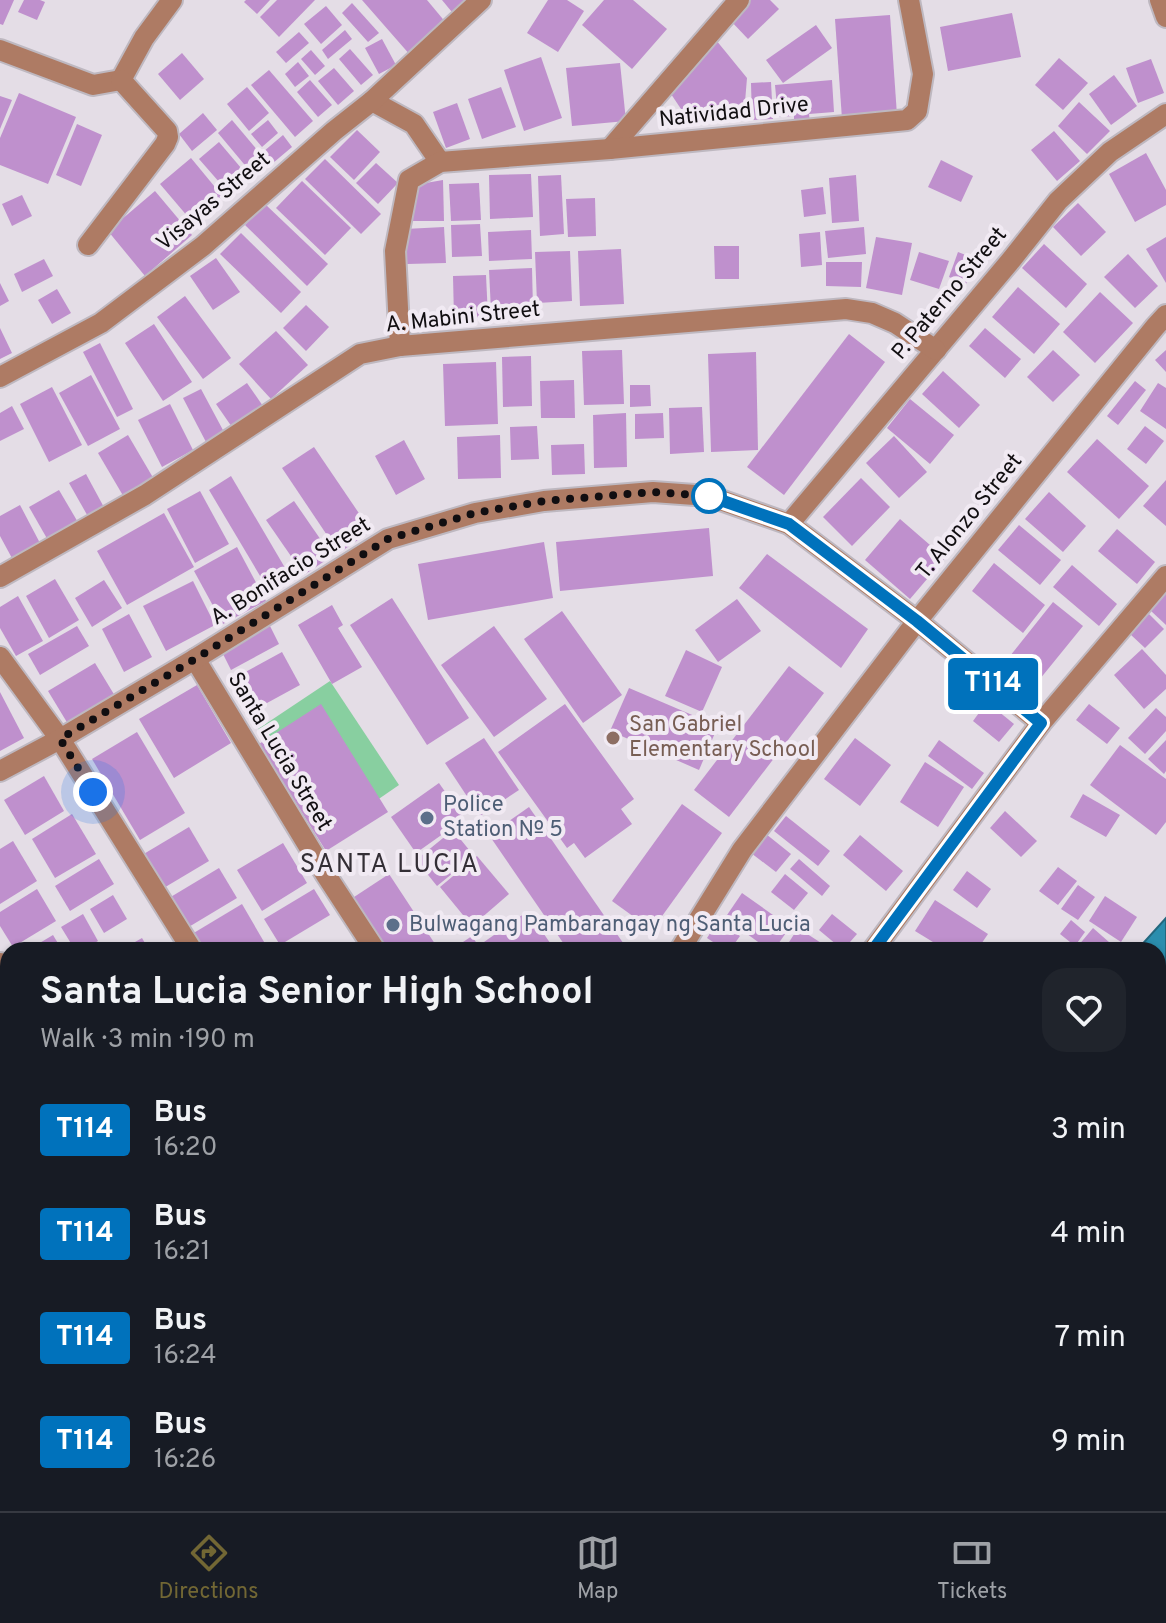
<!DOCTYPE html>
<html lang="en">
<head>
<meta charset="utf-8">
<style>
	:root { --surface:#171b24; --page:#20242c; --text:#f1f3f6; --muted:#9ea1a6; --line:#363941; --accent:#726734 }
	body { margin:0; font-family:Overpass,sans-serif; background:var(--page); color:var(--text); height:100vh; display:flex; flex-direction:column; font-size:30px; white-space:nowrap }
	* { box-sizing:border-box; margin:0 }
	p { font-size:26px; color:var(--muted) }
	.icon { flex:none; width:44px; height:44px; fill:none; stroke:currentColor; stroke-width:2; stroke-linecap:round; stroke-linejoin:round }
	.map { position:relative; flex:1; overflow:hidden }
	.details { position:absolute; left:0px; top:942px; width:1166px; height:570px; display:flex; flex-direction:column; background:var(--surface); border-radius:24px 24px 0 0; box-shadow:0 2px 6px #0004 }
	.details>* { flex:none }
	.badge { padding:0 16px; border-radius:6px; font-size:28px; line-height:52px }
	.you { position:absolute; width:40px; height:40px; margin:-20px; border:6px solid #fff; border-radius:50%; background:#1a73e8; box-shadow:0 0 0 12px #1a73e833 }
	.map>.badge { position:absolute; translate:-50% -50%; box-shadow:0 0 0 4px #fff }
	.round { display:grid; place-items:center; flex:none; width:84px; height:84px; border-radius:24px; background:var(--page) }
	.overview { display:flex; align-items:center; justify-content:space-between; height:136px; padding:0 40px }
	h1 { font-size:38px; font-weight:700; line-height:60px }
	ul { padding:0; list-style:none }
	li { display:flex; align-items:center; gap:24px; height:104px; padding:0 40px }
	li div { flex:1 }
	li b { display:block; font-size:30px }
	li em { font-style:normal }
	li .badge { min-width:88px; font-weight:700; text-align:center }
	.tabs { display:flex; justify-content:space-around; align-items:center; height:112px; border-top:2px solid var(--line); background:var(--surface); font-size:22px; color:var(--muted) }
	.tabs a { display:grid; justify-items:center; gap:4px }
	.tabs .selected { color:var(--accent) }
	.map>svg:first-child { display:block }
</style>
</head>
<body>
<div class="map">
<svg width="1166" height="1511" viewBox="0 0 1166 1511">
	<rect width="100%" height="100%" fill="#e4dde6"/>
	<!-- green -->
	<path fill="#88cfa0" d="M330,681L399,785L325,836L258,729Z"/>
	<!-- water -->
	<g fill="#2b8eae" stroke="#23687f" stroke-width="2">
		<path d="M1166,918V984L1158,996V950H1137Z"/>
		<path d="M715,1504H782L779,1511H713Z"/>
	</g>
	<!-- building -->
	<g fill="#bf90cd">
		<path d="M0,0H14L3,25L0,24Z"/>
		<path d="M24,0H40L45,2L37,20L18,12Z"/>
		<path d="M246,0H270L257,14L244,2Z"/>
		<path d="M277,0H315L279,37L260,17Z"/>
		<path d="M362,0H427L447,24L411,56Z"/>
		<path d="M442,0H468L456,17Z"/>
		<path d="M548,0H567L584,11L558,52L527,33Z"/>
		<path d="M604,0H633L667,29L632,69L582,25Z"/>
		<path d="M749,0H770L779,9L748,39L729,19Z"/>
		<path d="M352,3L379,33L368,42L342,13Z"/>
		<path d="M326,6L342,25L321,44L304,24Z"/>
		<path d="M1012,13L1021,57L948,71L940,27Z"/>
		<path d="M890,15L897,115L842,119L835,19Z"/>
		<path d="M816,25L832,48L783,83L766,60Z"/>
		<path d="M345,30L352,39L328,59L322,50Z"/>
		<path d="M299,32L309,43L286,63L276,52Z"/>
		<path d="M382,39L396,65L379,74L365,48Z"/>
		<path d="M716,40L747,78L744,114L717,120L685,115L667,88Z"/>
		<path d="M350,49L373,75L361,85L339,59Z"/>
		<path d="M311,50L325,66L315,75L301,59Z"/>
		<path d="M182,53L204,79L180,100L158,74Z"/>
		<path d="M541,57L562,118L524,131L504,70Z"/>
		<path d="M1059,58L1088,83L1063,110L1035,85Z"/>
		<path d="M1151,59L1164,93L1138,103L1126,68Z"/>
		<path d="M298,62L309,76L295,87L285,74Z"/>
		<path d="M620,63L626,121L572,126L566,68Z"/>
		<path d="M334,68L354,91L338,105L318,81Z"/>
		<path d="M269,70L313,121L295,137L251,85Z"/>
		<path d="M1114,75L1137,106L1111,125L1089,94Z"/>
		<path d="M310,80L332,105L318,117L297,92Z"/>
		<path d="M832,80L834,112L809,114L810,124H794V116L778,117L775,85Z"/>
		<path d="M771,82L773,119L752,120L751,83Z"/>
		<path d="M247,87L269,113L249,131L227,104Z"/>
		<path d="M501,87L516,127L482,139L468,99Z"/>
		<path d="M19,93L76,117L48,184L0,165V138Z"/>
		<path d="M0,96L12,100L0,129Z"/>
		<path d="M1079,102L1110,131L1087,154L1058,126Z"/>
		<path d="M457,103L470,139L446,148L433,112Z"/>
		<path d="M203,113L217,130L192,151L179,134Z"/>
		<path d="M232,120L269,164L254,176L218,133Z"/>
		<path d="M268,120L278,133L262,147L251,134Z"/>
		<path d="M77,124L102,135L81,186L56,175Z"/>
		<path d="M357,130L380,152L354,180L330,157Z"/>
		<path d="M1054,131L1080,161L1057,181L1031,150Z"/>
		<path d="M283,135L292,147L273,163L263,152Z"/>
		<path d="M219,142L247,175L227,191L199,159Z"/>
		<path d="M1146,153L1166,190V205L1135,222L1109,174Z"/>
		<path d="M191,158L224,198L194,224L160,184Z"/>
		<path d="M325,159L381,214L361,234L305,179Z"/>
		<path d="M941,160L973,176L961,202L928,187Z"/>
		<path d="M376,163L398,183L378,204L356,183Z"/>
		<path d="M531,174L533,217L490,219L489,175Z"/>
		<path d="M561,175L564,234L540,236L538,176Z"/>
		<path d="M856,175L859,221L832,223L829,178Z"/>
		<path d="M443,180L444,221H409V204L420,184Z"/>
		<path d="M302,181L351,228L325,255L276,208Z"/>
		<path d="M479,183L481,220L451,221L449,184Z"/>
		<path d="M823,187L826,214L804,217L801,190Z"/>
		<path d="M155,191L192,235L145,276L108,231Z"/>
		<path d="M22,195L32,216L12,226L2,204Z"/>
		<path d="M595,198L596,236L568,237L566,199Z"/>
		<path d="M1078,203L1106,232L1081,256L1053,227Z"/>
		<path d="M265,204L328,264L307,286L245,225Z"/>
		<path d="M480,224L482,256L452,257L451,225Z"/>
		<path d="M444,227L446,263L407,264L405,229Z"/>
		<path d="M864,227L866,254L828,258L825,231Z"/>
		<path d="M531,230L532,259L489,261L488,232Z"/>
		<path d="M820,232L822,265L801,267L799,234Z"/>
		<path d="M241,233L301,292L281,313L220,254Z"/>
		<path d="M876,237L912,243L902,295L866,288Z"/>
		<path d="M1166,237V283L1146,249Z"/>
		<path d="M1044,244L1087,284L1066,308L1022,268Z"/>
		<path d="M714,246H739V279H715Z"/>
		<path d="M621,249L624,304L580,306L578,251Z"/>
		<path d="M570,251L572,301L537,303L535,252Z"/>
		<path d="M919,252L949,261L939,289L910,280Z"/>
		<path d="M958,252L976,259L966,284L949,277Z"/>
		<path d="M1128,254L1158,286L1135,308L1104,277Z"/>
		<path d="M216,258L240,292L213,310L190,276Z"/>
		<path d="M44,259L53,276L22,292L14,274Z"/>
		<path d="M826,262H862L861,287L826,286Z"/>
		<path d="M532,268L533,309L491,311L489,270Z"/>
		<path d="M486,275L488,317L454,319L453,276Z"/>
		<path d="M0,283L9,301L0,306Z"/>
		<path d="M1018,287L1060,324L1034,354L992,317Z"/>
		<path d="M57,289L71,313L52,324L38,300Z"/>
		<path d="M1100,292L1133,323L1095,363L1063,332Z"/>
		<path d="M185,296L231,358L203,379L157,317Z"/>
		<path d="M306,305L329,327L306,351L283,328Z"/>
		<path d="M154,324L192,382L163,401L125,343Z"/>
		<path d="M0,328L12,353L0,359Z"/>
		<path d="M985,328L1021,359L1005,378L969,346Z"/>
		<path d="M276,331L308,365L271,399L239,364Z"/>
		<path d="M849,334L885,362L784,495L747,467Z"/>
		<path d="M100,343L133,409L117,417L83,352Z"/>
		<path d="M622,350L624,404L584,405L582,351Z"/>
		<path d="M1053,350L1080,375L1053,402L1027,377Z"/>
		<path d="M1166,350V372L1155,360Z"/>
		<path d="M756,352L758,450L711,452L708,354Z"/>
		<path d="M531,356L532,406L503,407L502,357Z"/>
		<path d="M496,362L498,424L445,426L443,364Z"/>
		<path d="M943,371L980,405L959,428L922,394Z"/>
		<path d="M91,375L120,429L88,446L59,393Z"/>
		<path d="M574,380L575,418H541L540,381Z"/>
		<path d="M1135,381L1146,390L1118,425L1107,416Z"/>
		<path d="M247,383L265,409L234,430L216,404Z"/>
		<path d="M1158,383L1166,388V429L1140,411Z"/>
		<path d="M630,385H650L651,406L630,407Z"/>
		<path d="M52,387L82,445L49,462L20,404Z"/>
		<path d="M201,389L224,432L206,442L183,398Z"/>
		<path d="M910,399L954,435L930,464L887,428Z"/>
		<path d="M170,404L193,450L162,467L138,420Z"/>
		<path d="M12,406L24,429L0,441V413Z"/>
		<path d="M702,407L704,452L670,454L669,408Z"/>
		<path d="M626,413L627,467L594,468L593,415Z"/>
		<path d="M663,413L664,438L635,439V414Z"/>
		<path d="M537,426L539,459L511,460L510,427Z"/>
		<path d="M1145,426L1164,441L1146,464L1127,449Z"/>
		<path d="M128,435L155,481L125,499L98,453Z"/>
		<path d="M500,435L501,478L458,479L457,437Z"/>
		<path d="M894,436L927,472L899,498L866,463Z"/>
		<path d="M1097,439L1149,486L1119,519L1067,472Z"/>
		<path d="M404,440L425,479L396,495L375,456Z"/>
		<path d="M584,444L585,474L552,475L551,445Z"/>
		<path d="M314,447L371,531L339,553L282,468Z"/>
		<path d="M86,474L106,511L90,520L69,483Z"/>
		<path d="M231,476L291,578L269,591L209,490Z"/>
		<path d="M861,478L890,507L852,546L823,517Z"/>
		<path d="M1166,480V526L1143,506Z"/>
		<path d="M59,490L79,524L49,542L29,507Z"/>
		<path d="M200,491L229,544L195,563L167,509Z"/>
		<path d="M1049,492L1086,526L1063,552L1025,519Z"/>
		<path d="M294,501L332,556L304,575L266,520Z"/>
		<path d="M20,505L41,545L13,560L0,536V516Z"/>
		<path d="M164,513L194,567L127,605L97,551Z"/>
		<path d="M900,519L945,558L910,599L865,560Z"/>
		<path d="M1019,525L1061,560L1040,585L998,550Z"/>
		<path d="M709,528L713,576L560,591L556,542Z"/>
		<path d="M1117,529L1155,562L1137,584L1098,551Z"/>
		<path d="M544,542L553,598L428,620L418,564Z"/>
		<path d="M237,547L266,601L223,624L194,571Z"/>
		<path d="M767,554L868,629L841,668L739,588Z"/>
		<path d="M994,563L1045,605L1023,633L972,591Z"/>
		<path d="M1072,565L1117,604L1099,626L1053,587Z"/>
		<path d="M55,579L79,620L49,638L26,596Z"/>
		<path d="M104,580L122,608L92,627L75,598Z"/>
		<path d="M193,581L215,625L166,651L143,606Z"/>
		<path d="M1166,593V625L1150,610Z"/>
		<path d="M18,596L43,641L16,656L0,628V607Z"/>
		<path d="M392,598L469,718L427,745L350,625Z"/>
		<path d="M737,599L761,631L718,662L695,630Z"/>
		<path d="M1053,602L1083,626L1031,690L1002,666Z"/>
		<path d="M332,605L343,625L338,628L362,667L332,684L298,625Z"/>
		<path d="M562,611L622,695L583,723L524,639Z"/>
		<path d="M129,614L152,657L124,672L102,629Z"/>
		<path d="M1149,614L1164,629L1145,648L1130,634Z"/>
		<path d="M77,626L89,646L40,675L28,654Z"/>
		<path d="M270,626L279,644L231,670L222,652Z"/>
		<path d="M494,626L547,699L494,737L441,665Z"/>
		<path d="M1142,649L1166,675V689L1144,709L1114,675Z"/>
		<path d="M686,650L722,667L702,712L665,696Z"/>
		<path d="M282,652L300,685L256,709L238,676Z"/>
		<path d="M95,663L115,696L68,724L48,691Z"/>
		<path d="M789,666L824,693L729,817L694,790Z"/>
		<path d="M197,685L231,743L174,778L139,719Z"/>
		<path d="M629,688L718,726L699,770L610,731Z"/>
		<path d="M0,692L24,738L0,751Z"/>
		<path d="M987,702L1014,724L999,742L973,721Z"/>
		<path d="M321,704L388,812L326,851L259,744Z"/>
		<path d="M565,704L634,799L621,809L632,824L585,858L574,843L567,848L498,752Z"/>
		<path d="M1089,704L1120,728L1107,744L1076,720Z"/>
		<path d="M1156,708L1166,717V731L1145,754L1128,738Z"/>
		<path d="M137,732L185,813L140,840L92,759Z"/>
		<path d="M484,738L519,790L480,816L445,763Z"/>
		<path d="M855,738L891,765L860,806L824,779Z"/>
		<path d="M939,740L984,773L972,789L928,756Z"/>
		<path d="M1166,740V771L1164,774L1148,759Z"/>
		<path d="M1120,745L1166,779V822L1156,835L1090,785Z"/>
		<path d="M925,762L964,787L938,827L900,802Z"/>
		<path d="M44,776L64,811L25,835L4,800Z"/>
		<path d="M439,783L464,819L416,853L391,817Z"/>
		<path d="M1083,794L1120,815L1106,837L1070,817Z"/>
		<path d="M682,804L722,833L652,930L612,901Z"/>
		<path d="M529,807L628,950H568L489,835Z"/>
		<path d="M1005,811L1037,841L1021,857L990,828Z"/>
		<path d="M72,814L96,854L55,878L32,839Z"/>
		<path d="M786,816L830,851L818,866L774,831Z"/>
		<path d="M189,827L209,861L162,889L142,855Z"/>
		<path d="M453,830L474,856L437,886L416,860Z"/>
		<path d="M766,834L791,854L776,872L751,853Z"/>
		<path d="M860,835L903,871L886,891L843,855Z"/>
		<path d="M13,841L37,881L0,904V849Z"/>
		<path d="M283,843L307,883L262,911L237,870Z"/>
		<path d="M477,856L509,894L472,926L440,887Z"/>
		<path d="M99,859L114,884L70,911L55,886Z"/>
		<path d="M799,859L830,886L822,896L790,869Z"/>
		<path d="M1058,867L1077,881L1058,905L1039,891Z"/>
		<path d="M219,868L237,898L187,928L169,898Z"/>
		<path d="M967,871L991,889L977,908L953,890Z"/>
		<path d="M389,874L439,950H380L348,901Z"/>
		<path d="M785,874L808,893L794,910L771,892Z"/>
		<path d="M1078,885L1095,897L1078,920L1061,909Z"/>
		<path d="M37,889L56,921L13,947L0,926V912Z"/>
		<path d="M314,889L330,915L280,945L264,919Z"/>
		<path d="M742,893L790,927L774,950H769L725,918Z"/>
		<path d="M113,895L127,919L104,933L90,909Z"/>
		<path d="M1105,896L1137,917L1121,942L1089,921Z"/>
		<path d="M935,900L988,934L977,950H946L915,931Z"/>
		<path d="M242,904L267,947L262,950H201L192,934Z"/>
		<path d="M528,911L555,950H490L484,942Z"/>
		<path d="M83,914L98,941L83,950H75L61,927Z"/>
		<path d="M832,914L857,934L843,950L819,930Z"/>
		<path d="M1071,920L1085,932L1075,946L1060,934Z"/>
		<path d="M718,921L740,936L730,950H725L707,938Z"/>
		<path d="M798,928L832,950H784Z"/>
		<path d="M1093,928L1118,950H1083L1078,946Z"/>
		<path d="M53,935L62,950H28Z"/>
		<path d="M472,936L481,950H451Z"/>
		<path d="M142,938L149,950H121Z"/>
		<path d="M1164,1003L1166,1005V1044L1158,1038V1012Z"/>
		<path d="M2,1034L8,1043V1089L0,1094V1036Z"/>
		<path d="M1166,1049V1091L1158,1087V1065Z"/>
		<path d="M1164,1176L1166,1177V1223L1158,1219V1187Z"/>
		<path d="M6,1181L8,1184V1224L0,1229V1185Z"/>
		<path d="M1158,1253L1166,1257V1286L1158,1304Z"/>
		<path d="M1160,1315L1166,1317V1339L1158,1338V1320Z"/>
		<path d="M8,1394V1438L0,1425V1399Z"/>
		<path d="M1166,1426V1444L1159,1450L1158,1433Z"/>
		<path d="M1164,1474L1166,1478V1498L1158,1502V1477Z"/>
		<path d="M22,1504H61L49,1511H26Z"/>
		<path d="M82,1504H115L119,1511H70Z"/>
		<path d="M200,1504H227L231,1511H189Z"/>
		<path d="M253,1504H311L315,1511H241Z"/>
		<path d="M629,1504H639L644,1511H620Z"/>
		<path d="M676,1504H690L692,1505L689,1511H673Z"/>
		<path d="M780,1504H800L797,1511H777Z"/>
		<path d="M802,1504H816L832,1511H799Z"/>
		<path d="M845,1504H887L884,1511H861Z"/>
		<path d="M918,1504H931L946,1511L934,1504H947L963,1511H915Z"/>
		<path d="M976,1504L984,1505L997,1504L992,1511H973Z"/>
		<path d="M1001,1504H1025L1022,1511H998Z"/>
		<path d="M1056,1504H1088L1090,1506L1085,1511H1048Z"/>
		<path d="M1104,1504H1130L1120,1511H1109Z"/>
	</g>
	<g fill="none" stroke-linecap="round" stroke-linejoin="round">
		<defs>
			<g id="minor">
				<path d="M1160,0L1166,17"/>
				<path d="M0,50L93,85L121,80"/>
				<path d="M121,80L144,38L172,0"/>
				<path d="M372,101L414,124L440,162"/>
				<path d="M610,149L739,0"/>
				<path d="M88,245L165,144L168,137L167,131L121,80"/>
				<path d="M400,346L395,251L409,180L440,162L610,149L907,120L917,111L923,74L909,0"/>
				<path d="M0,377L101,323L203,246L334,131L372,101L481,0"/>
				<path d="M789,524L1012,259L1058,201L1110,152L1166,114"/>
				<path d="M0,577L145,495L360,354L400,346L846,309L872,313L895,323L936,350"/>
				<path d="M0,657L60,739L192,950"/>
				<path d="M195,659L326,875L375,950"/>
				<path d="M0,771L60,739L195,659L388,539L475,513L544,501L653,492L709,496L789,524L917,621L1041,723"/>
				<path d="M680,950L742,850L917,621L1155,327L1166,315"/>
				<path d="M873,950L1041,723L1166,576"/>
				<path d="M0,963L8,976"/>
				<path d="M1158,1164L1166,1167"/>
				<path d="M0,1272L8,1285"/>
				<path d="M1158,1347L1166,1348"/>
				<path d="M147,1504L152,1511"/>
				<path d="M335,1504L339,1511"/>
				<path d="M527,1504L530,1511"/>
				<path d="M421,1511L445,1504"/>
				<path d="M906,1511L910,1504"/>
			</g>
		</defs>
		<!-- minor casing -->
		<use href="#minor" stroke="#beb8c0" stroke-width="24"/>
		<!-- minor -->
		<use href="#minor" stroke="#ae7b64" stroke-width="20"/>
	</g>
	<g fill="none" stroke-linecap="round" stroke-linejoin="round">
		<defs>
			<path id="line" d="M709,496L789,524L917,621L1041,723L873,950"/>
		</defs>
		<!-- line casing -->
		<use href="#line" stroke="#fff" stroke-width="18"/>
		<!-- line -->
		<use href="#line" stroke="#0072bc" stroke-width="12"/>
		<!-- walk -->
		<path stroke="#110e11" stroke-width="8" stroke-dasharray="0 14.4" d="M93,792L60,739L195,659L388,539L475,513L544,501L653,492L709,496"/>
	</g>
	<!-- markers -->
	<circle fill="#fff" stroke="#0072bc" stroke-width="4" cx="709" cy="496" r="16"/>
	<circle fill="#8d6e63" stroke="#f1eaf3" stroke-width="3" cx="613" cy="738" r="8"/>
	<g fill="#5c6f8a" stroke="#f1eaf3" stroke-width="3">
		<circle cx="427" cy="818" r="8"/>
		<circle cx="393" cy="925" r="8"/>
	</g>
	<g text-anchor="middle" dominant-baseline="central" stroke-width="8" stroke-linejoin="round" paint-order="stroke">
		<!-- street labels -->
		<g font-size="22" fill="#110e11" stroke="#f1eaf3">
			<text transform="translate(734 113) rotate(-6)">Natividad Drive</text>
			<text transform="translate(214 202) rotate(-40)">Visayas Street</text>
			<text transform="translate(950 294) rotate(-50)">P. Paterno Street</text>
			<text transform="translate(463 318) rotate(-6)">A. Mabini Street</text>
			<text transform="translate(970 517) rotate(-51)">T. Alonzo Street</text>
			<text transform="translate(291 572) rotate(-32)">A. Bonifacio Street</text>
			<text transform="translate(279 752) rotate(59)">Santa Lucia Street</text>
		</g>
		<!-- education labels -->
		<g font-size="22" fill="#785e54" stroke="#f1eaf3" text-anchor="start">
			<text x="629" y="725">San Gabriel<tspan x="629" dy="25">Elementary School</tspan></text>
		</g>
		<!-- service labels -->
		<g font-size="22" fill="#4e5e75" stroke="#f1eaf3" text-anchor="start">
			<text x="443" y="805">Police<tspan x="443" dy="25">Station № 5</tspan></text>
			<text x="409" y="925">Bulwagang Pambarangay ng Santa Lucia</text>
		</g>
		<!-- quarter labels -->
		<g font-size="26" letter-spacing="2" fill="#332e35" stroke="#f1eaf3">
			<text x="390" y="865">SANTA LUCIA</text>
		</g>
	</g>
</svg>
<div class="you" style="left:93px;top:792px"></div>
<b class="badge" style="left:993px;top:684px;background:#0072bc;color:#fff">T114</b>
<section class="details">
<div class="overview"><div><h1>Santa Lucia Senior High School</h1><p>Walk · 3 min · 190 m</p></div><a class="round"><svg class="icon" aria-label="heart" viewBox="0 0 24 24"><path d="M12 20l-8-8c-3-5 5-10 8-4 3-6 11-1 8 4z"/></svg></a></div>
<ul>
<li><span class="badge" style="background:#0072bc;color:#fff">T114</span><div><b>Bus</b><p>16:20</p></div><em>3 min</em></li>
<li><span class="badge" style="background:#0072bc;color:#fff">T114</span><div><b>Bus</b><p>16:21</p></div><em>4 min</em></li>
<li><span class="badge" style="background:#0072bc;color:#fff">T114</span><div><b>Bus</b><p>16:24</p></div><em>7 min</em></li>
<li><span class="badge" style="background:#0072bc;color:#fff">T114</span><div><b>Bus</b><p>16:26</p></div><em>9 min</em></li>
</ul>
</section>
</div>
<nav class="tabs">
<a class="selected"><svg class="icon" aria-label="directions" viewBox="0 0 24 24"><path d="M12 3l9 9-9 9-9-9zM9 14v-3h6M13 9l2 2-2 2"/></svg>Directions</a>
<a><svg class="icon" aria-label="map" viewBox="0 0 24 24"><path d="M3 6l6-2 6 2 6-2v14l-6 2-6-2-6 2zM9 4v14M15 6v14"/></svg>Map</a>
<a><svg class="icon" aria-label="tickets" viewBox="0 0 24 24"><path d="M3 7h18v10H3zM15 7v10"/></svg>Tickets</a>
</nav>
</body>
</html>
